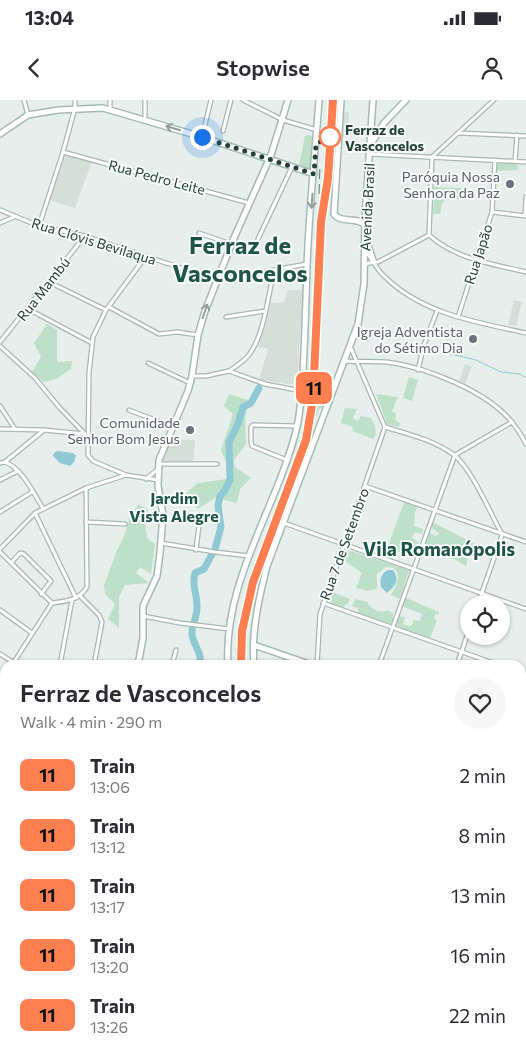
<!DOCTYPE html>
<html lang="en">
<head>
<meta charset="utf-8">
<style>
	:root { --surface:#fff; --page:#f7f7f7; --text:#2b2b33; --muted:#7c7c81 }
	body { margin:0; font-family:Commissioner,sans-serif; background:var(--page); color:var(--text); height:100vh; display:flex; flex-direction:column; font-size:19px; white-space:nowrap }
	* { box-sizing:border-box; margin:0 }
	p { font-size:16px; color:var(--muted) }
	.icon { flex:none; width:28px; height:28px; fill:none; stroke:currentColor; stroke-width:2; stroke-linecap:round; stroke-linejoin:round }
	.map { position:relative; flex:1; overflow:hidden }
	.panel { position:absolute; left:0px; top:560px; width:526px; height:395px; display:flex; flex-direction:column; background:var(--surface); border-radius:15px 15px 0 0; box-shadow:0 1px 4px #0004 }
	.panel>* { flex:none }
	.badge { padding:0 10px; border-radius:8px; font-size:18px; line-height:32px }
	.tools { position:absolute; left:460px; top:495px; display:grid; gap:10px }
	.tools a { display:grid; place-items:center; width:50px; height:50px; border-radius:50%; background:var(--surface); box-shadow:0 1px 4px #0004; font-size:25px }
	.you { position:absolute; width:25px; height:25px; margin:-12px; border:4px solid #fff; border-radius:50%; background:#1a73e8; box-shadow:0 0 0 8px #1a73e833 }
	.map>.badge { position:absolute; translate:-50% -50%; box-shadow:0 0 0 2px #fff }
	.round { display:grid; place-items:center; flex:none; width:52px; height:52px; border-radius:26px; background:var(--page) }
	.headline { display:flex; align-items:center; justify-content:space-between; height:85px; padding:0 20px }
	h1 { font-size:24px; font-weight:600; line-height:38px }
	ul { padding:0; list-style:none }
	li { display:flex; align-items:center; gap:15px; height:60px; padding:0 20px }
	li div { flex:1 }
	li b { display:block; font-size:19px }
	li em { font-style:normal }
	li .badge { min-width:55px; font-weight:700; text-align:center }
	.status { display:flex; justify-content:space-between; align-items:center; height:35px; padding:0 25px; background:var(--surface); direction:ltr }
	.status svg { height:14px; fill:currentColor }
	header { display:flex; justify-content:space-between; align-items:center; height:65px; padding:0 20px; background:var(--surface); font-size:22px; font-weight:600 }
	.map>svg:first-child { display:block }
</style>
</head>
<body>
<div class="status"><b>13:04</b><svg viewBox="0 0 49 12"><path d="M0 12V9h3v3zM5 12V6h3v6zM10 12V3h3v9zM15 12V0h3v12zM26 1h20v11H26zM47 4h2v5h-2z"/></svg></div>
<header><svg class="icon" aria-label="back" viewBox="0 0 24 24"><path d="M15 5l-7 7 7 7"/></svg>Stopwise<svg class="icon" aria-label="person" viewBox="0 0 24 24"><circle cx="12" cy="8" r="4"/><path d="M4 21q1-7 8-7t8 7"/></svg></header>
<div class="map">
<svg width="526" height="955" viewBox="0 0 526 955">
	<rect width="100%" height="100%" fill="#e6efeb"/>
	<!-- built -->
	<g fill="#d4dfda">
		<path d="M343,12H349L348,37H342Z"/>
		<path d="M65,53L92,61L75,108L49,100Z"/>
		<path d="M288,190H303L297,285L259,280L268,249L258,247L270,203L284,202Z"/>
		<path d="M514,200L522,202L516,226L508,225Z"/>
		<path d="M465,264L472,267L465,284L459,281Z"/>
		<path d="M172,339L195,340L193,361H163Z"/>
	</g>
	<!-- green -->
	<g fill="#bfe0c8">
		<path d="M308,35L312,36V65L309,69L299,65L305,36Z"/>
		<path d="M497,63L516,64L519,68L517,70L496,71Z"/>
		<path d="M434,87L461,88L460,99H446L442,103L440,114H433Z"/>
		<path d="M47,224L57,230V262L72,261L71,269L56,279L44,282L32,272L41,257L34,243Z"/>
		<path d="M409,277L418,280L412,301L403,298Z"/>
		<path d="M229,294L248,300L245,322L246,344L234,360L235,367L251,378L240,389L237,403L215,398L198,409L191,401L178,400L198,383L227,379V364L221,350L233,314L224,306Z"/>
		<path d="M376,294L398,297L392,311L396,314L395,320L400,323L399,327L387,324Z"/>
		<path d="M314,295L326,300L322,308L319,309C315,319 314,328 309,339Z"/>
		<path d="M345,308L357,309L353,318L358,321L361,316L371,318L375,326L376,335L373,339L352,331L353,327L341,323Z"/>
		<path d="M404,402L418,405L415,412L414,426L423,429L422,434L415,432L412,438L419,442L413,456L397,451L391,458L385,455Z"/>
		<path d="M139,404L148,410L145,424L147,438L155,444L151,474L140,467L136,473L149,483L125,485L119,497V528L108,519L115,504L105,494L104,485L116,453L125,434L130,416Z"/>
		<path d="M432,422L475,444V451L465,447L461,450L468,457L466,466L456,460L437,453L433,445H423L428,432L436,436L439,433L430,427Z"/>
		<path d="M345,449L409,470L400,499L391,495C396,486 402,477 394,468L386,467L377,474V489L367,491L356,488L362,473L342,459Z"/>
		<path d="M330,491L350,499L348,504L345,505L344,508L327,502Z"/>
		<path d="M406,498L439,512V514H435L434,519L437,520L430,538L395,526L398,516L405,517L403,524L410,526L413,524V520L420,521L422,514L402,506Z"/>
		<path d="M356,499L367,502C372,510 379,514 388,510L393,513V519L390,524L358,513V508L351,506Z"/>
		<rect x="0" y="582" width="5" height="29"/>
	</g>
	<!-- water -->
	<g fill="#8ec9d4">
		<path d="M58,351L73,353L76,356L74,362L70,366L60,363L53,356L54,353Z"/>
		<path d="M388,470H393C400,480 396,485 387,493L381,487C380,479 380,474 388,470Z"/>
	</g>
	<g fill="none" stroke-linecap="round" stroke-linejoin="round">
		<!-- stream -->
		<g stroke="#8ec9d4" stroke-width="1">
			<path d="M447,253L476,260L501,272L520,274L526,278"/>
			<path d="M521,828L526,830"/>
		</g>
		<!-- river -->
		<path stroke="#8ec9d4" stroke-width="7" d="M200,565C202,551 194,547 192,535C191,527 197,517 197,508C198,494 191,488 195,473L204,469L215,449L221,427L218,405L220,396L224,392L230,380L229,342L238,324L243,307L251,303L259,288"/>
		<defs>
			<g id="street">
				<path d="M24,0L28,15"/>
				<path d="M110,0V9"/>
				<path d="M145,0V19"/>
				<path d="M243,0L283,20L317,30"/>
				<path d="M494,0L432,57L429,135C455,159 493,164 526,172"/>
				<path d="M223,31L231,0"/>
				<path d="M458,33L526,36"/>
				<path d="M202,37L211,0"/>
				<path d="M63,52L249,103"/>
				<path d="M369,54L526,62"/>
				<path d="M515,61L517,35"/>
				<path d="M0,110L39,126L85,136L217,180L307,164"/>
				<path d="M492,112L526,116"/>
				<path d="M525,115L526,97"/>
				<path d="M0,123L14,117"/>
				<path d="M39,126L63,52L75,8V0"/>
				<path d="M199,133L231,144"/>
				<path d="M258,139L292,67"/>
				<path d="M365,151C373,159 376,169 384,176C422,214 476,222 526,233"/>
				<path d="M365,165L369,163L378,162L429,135"/>
				<path d="M49,182L106,210"/>
				<path d="M109,207L159,234L177,232L198,235"/>
				<path d="M28,209L92,243"/>
				<path d="M226,217L265,211"/>
				<path d="M458,217L492,112L495,60"/>
				<path d="M0,242L85,136"/>
				<path d="M0,246L35,278L59,307L85,334"/>
				<path d="M350,246L385,327"/>
				<path d="M345,261C359,262 373,261 387,262C426,267 486,291 511,321C517,328 522,336 526,344"/>
				<path d="M148,263L190,283"/>
				<path d="M418,270L424,245L437,211"/>
				<path d="M229,271C236,266 243,262 248,256C264,237 268,196 274,171"/>
				<path d="M192,276H206L229,271L265,284L302,291"/>
				<path d="M0,306L15,329"/>
				<path d="M129,310L173,327"/>
				<path d="M385,327C408,334 434,340 454,355C472,369 490,413 502,434"/>
				<path d="M0,329L44,330L85,334"/>
				<path d="M455,355L512,322"/>
				<path d="M287,360L252,346L251,341V327L253,325L297,326"/>
				<path d="M5,362C23,369 33,393 43,408"/>
				<path d="M0,363L5,362L44,330"/>
				<path d="M159,364H217"/>
				<path d="M126,375L93,361L88,355L89,273L93,237L106,210L146,156"/>
				<path d="M146,379L158,369"/>
				<path d="M0,380L18,371"/>
				<path d="M365,386L526,442"/>
				<path d="M0,412L32,392"/>
				<path d="M35,413L76,498"/>
				<path d="M86,422L125,424"/>
				<path d="M284,423L526,509"/>
				<path d="M161,443L215,452L249,456"/>
				<path d="M0,449L35,413L86,388L126,375L158,380"/>
				<path d="M196,450L200,417"/>
				<path d="M0,452L52,503"/>
				<path d="M11,463L20,453L24,454L51,481L41,494"/>
				<path d="M80,496L99,515L102,522L94,565"/>
				<path d="M323,503L499,565"/>
				<path d="M478,504L502,435"/>
				<path d="M0,510L32,533"/>
				<path d="M143,516L180,523L229,529"/>
				<path d="M0,554L13,562"/>
				<path d="M12,565L52,503C67,501 79,500 87,487L86,388"/>
				<path d="M60,565L72,500"/>
				<path d="M172,565L176,550"/>
				<path d="M317,565L320,514L385,327"/>
				<path d="M379,565L455,355"/>
				<path d="M457,565L469,530"/>
				<path d="M521,572L526,574"/>
				<path d="M521,604L526,591"/>
				<path d="M0,651H5"/>
				<path d="M521,706L526,708"/>
				<path d="M0,884L5,882"/>
				<path d="M449,950L451,955"/>
				<path d="M471,950L479,955"/>
				<path d="M0,954L12,950"/>
				<path d="M241,955L243,950"/>
				<path d="M366,955L377,950"/>
			</g>
			<g id="secondary">
				<path d="M341,0L334,114C341,124 357,116 365,125"/>
				<path d="M0,34L28,15L58,10L103,8L202,37L314,74"/>
				<path d="M371,44L384,23L406,0"/>
				<path d="M366,140L373,160"/>
				<path d="M254,545L312,565"/>
				<path d="M138,565L143,538V506L157,476L160,453L163,415L158,386L159,360L188,291L192,276L198,235L205,211L234,138L271,55L288,0"/>
				<path d="M228,565C223,482 276,409 296,331C301,311 302,291 303,271C305,236 306,201 307,166C309,110 315,55 319,0"/>
				<path d="M254,565C251,532 259,498 267,466L358,224L364,184L365,117L373,0"/>
				<path d="M0,578L5,579"/>
				<path d="M521,641L526,642"/>
				<path d="M0,917L5,911"/>
				<path d="M329,950L333,955"/>
				<path d="M409,950L411,955"/>
			</g>
		</defs>
		<!-- street casing -->
		<use href="#street" stroke="#a8b8b2" stroke-width="5.5"/>
		<!-- secondary casing -->
		<use href="#secondary" stroke="#a4bbb3" stroke-width="8"/>
		<!-- street -->
		<use href="#street" stroke="#fff" stroke-width="3"/>
		<!-- secondary -->
		<use href="#secondary" stroke="#fff" stroke-width="5"/>
		<!-- rail -->
		<g stroke="#5f7d75" stroke-width="1" stroke-dasharray="10 5" stroke-linecap="butt">
			<path d="M319,94L320,64"/>
			<path d="M241,565C238,524 252,485 266,447C284,398 306,351 313,299L321,122L329,64"/>
			<path d="M348,950L352,955"/>
		</g>
	</g>
	<!-- one-way arrows -->
	<defs><path id="oneway-shaft" d="M-6 0H5M1.5-3L5.5 0L1.5 3" fill="none" stroke-width="1.6" stroke-linecap="round" stroke-linejoin="round" transform="scale(1.25)"/></defs>
	<g stroke="#92a09c">
		<use href="#oneway-shaft" transform="translate(173 28) rotate(-163)"/>
		<use href="#oneway-shaft" transform="translate(312 101) rotate(94)"/>
		<use href="#oneway-shaft" transform="translate(205 211) rotate(-72)"/>
	</g>
	<g fill="none" stroke-linecap="round" stroke-linejoin="round">
		<defs>
			<path id="line" d="M241,565L242,531L253,482L306,340L313,299L321,122L328,78L333,0"/>
		</defs>
		<!-- line casing -->
		<use href="#line" stroke="#fff" stroke-width="11"/>
		<!-- line -->
		<use href="#line" stroke="#ff7f50" stroke-width="8"/>
		<!-- walk -->
		<path stroke="#24423a" stroke-width="5" stroke-dasharray="0 9" d="M202,37L314,74L316,44L330,37"/>
	</g>
	<!-- markers -->
	<circle fill="#fff" stroke="#ff7f50" stroke-width="2.5" cx="330" cy="37" r="10"/>
	<g fill="#6b7280" stroke="#f7fbf9" stroke-width="2">
		<circle cx="510" cy="84" r="5"/>
		<circle cx="473" cy="239" r="5"/>
		<circle cx="190" cy="330" r="5"/>
	</g>
	<g text-anchor="middle" dominant-baseline="central" stroke-width="4" stroke-linejoin="round" paint-order="stroke">
		<!-- stop labels -->
		<g font-size="14" font-weight="bold" fill="#24423a" stroke="#f7fbf9" text-anchor="start">
			<text x="345" y="29">Ferraz de<tspan x="345" dy="16">Vasconcelos</tspan></text>
		</g>
		<!-- worship labels -->
		<g font-size="14" fill="#5b616d" stroke="#f7fbf9" text-anchor="end">
			<text x="500" y="76">Paróquia Nossa<tspan x="500" dy="16">Senhora da Paz</tspan></text>
			<text x="463" y="231">Igreja Adventista<tspan x="463" dy="16">do Sétimo Dia</tspan></text>
			<text x="180" y="322">Comunidade<tspan x="180" dy="16">Senhor Bom Jesus</tspan></text>
		</g>
		<!-- street labels -->
		<g font-size="14" fill="#24423a" stroke="#f7fbf9">
			<text transform="translate(157 77) rotate(15)">Rua Pedro Leite</text>
			<text transform="translate(367 107) rotate(-87)">Avenida Brasil</text>
			<text transform="translate(94 141) rotate(17)">Rua Clóvis Bevilaqua</text>
			<text transform="translate(478 154) rotate(-72)">Rua Japão</text>
			<text transform="translate(43 189) rotate(-52)">Rua Mambú</text>
			<text transform="translate(344 444) rotate(-70)">Rua 7 de Setembro</text>
		</g>
		<!-- quarter labels -->
		<g font-size="16" font-weight="bold" fill="#1f5548" stroke="#f7fbf9">
			<text x="174" y="397">Jardim<tspan x="174" dy="18">Vista Alegre</tspan></text>
		</g>
		<!-- district labels -->
		<g font-size="19" font-weight="bold" fill="#1f5548" stroke="#f7fbf9">
			<text x="439" y="448">Vila Romanópolis</text>
		</g>
		<!-- town labels -->
		<g font-size="24" font-weight="bold" fill="#1f5548" stroke="#f7fbf9">
			<text x="240" y="144">Ferraz de<tspan x="240" dy="28">Vasconcelos</tspan></text>
		</g>
	</g>
</svg>
<div class="tools">
<a><svg class="icon" aria-label="locate" viewBox="0 0 24 24"><circle cx="12" cy="12" r="6"/><path d="M12 2v4M12 18v4M2 12h4M18 12h4"/></svg></a>
</div>
<div class="you" style="left:202px;top:37px"></div>
<b class="badge" style="left:314px;top:288px;background:#ff7f50;color:#111">11</b>
<section class="panel">
<div class="headline"><div><h1>Ferraz de Vasconcelos</h1><p>Walk · 4 min · 290 m</p></div><a class="round"><svg class="icon" aria-label="heart" viewBox="0 0 24 24"><path d="M12 20l-8-8c-3-5 5-10 8-4 3-6 11-1 8 4z"/></svg></a></div>
<ul>
<li><span class="badge" style="background:#ff7f50;color:#111">11</span><div><b>Train</b><p>13:06</p></div><em>2 min</em></li>
<li><span class="badge" style="background:#ff7f50;color:#111">11</span><div><b>Train</b><p>13:12</p></div><em>8 min</em></li>
<li><span class="badge" style="background:#ff7f50;color:#111">11</span><div><b>Train</b><p>13:17</p></div><em>13 min</em></li>
<li><span class="badge" style="background:#ff7f50;color:#111">11</span><div><b>Train</b><p>13:20</p></div><em>16 min</em></li>
<li><span class="badge" style="background:#ff7f50;color:#111">11</span><div><b>Train</b><p>13:26</p></div><em>22 min</em></li>
</ul>
</section>
</div>
</body>
</html>
